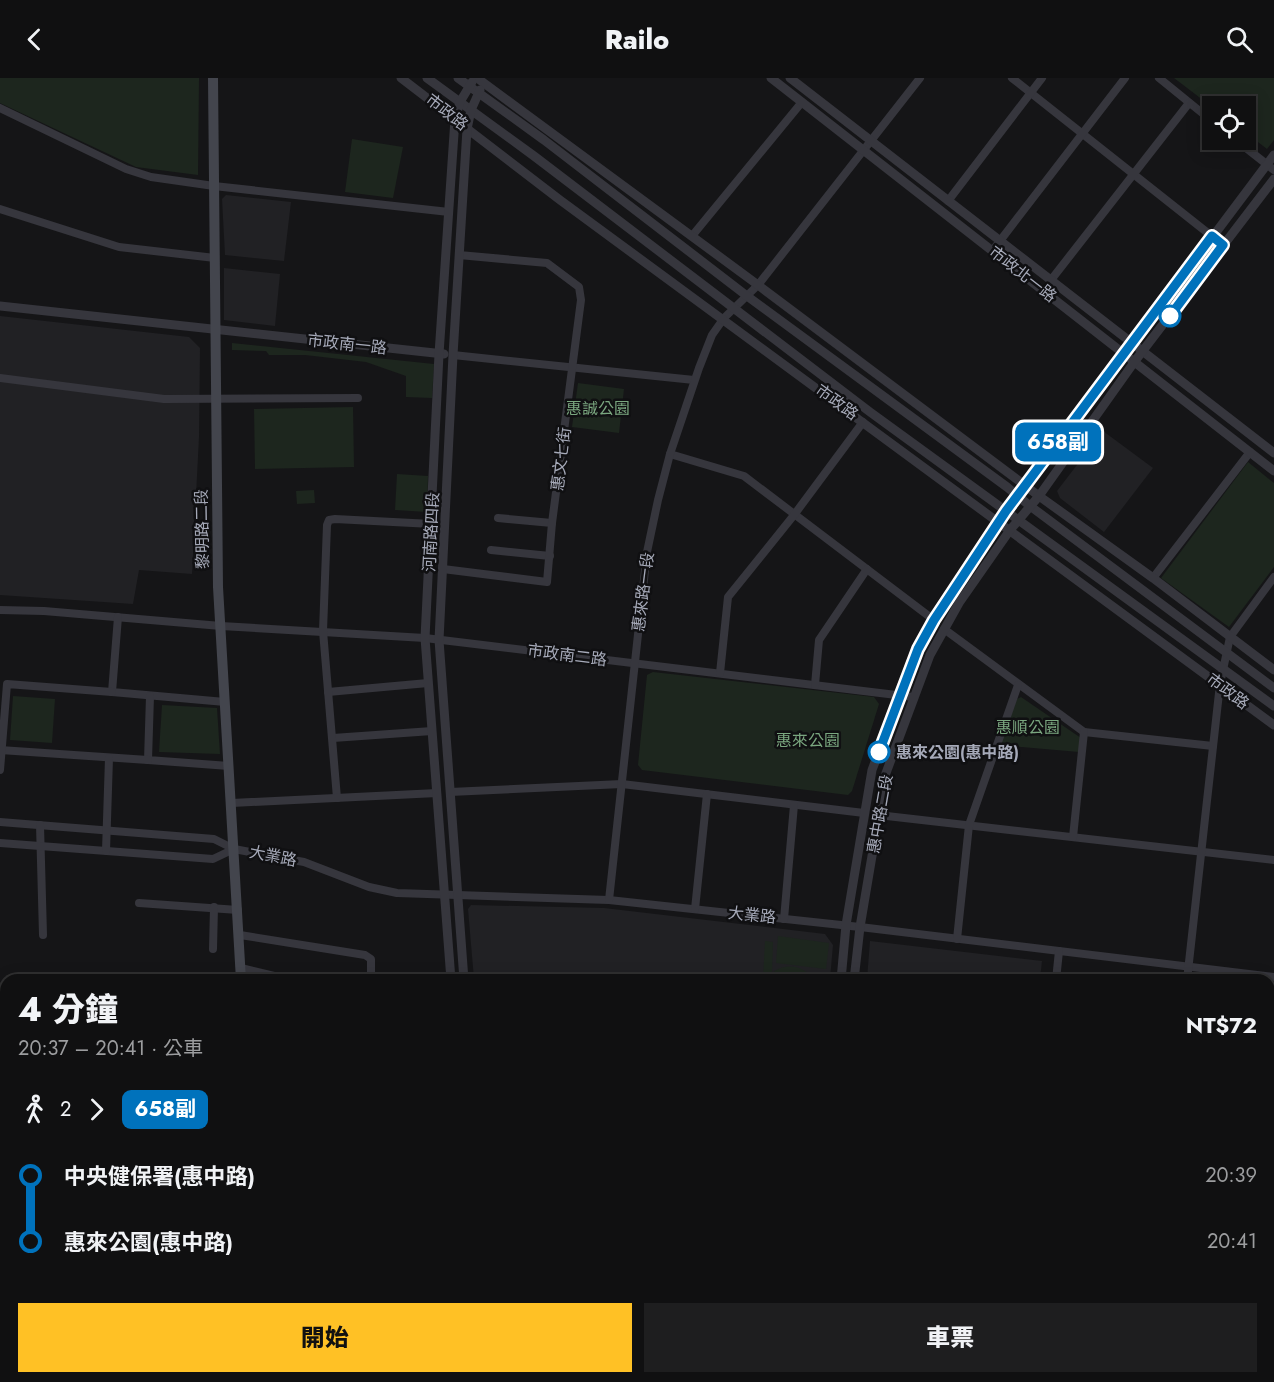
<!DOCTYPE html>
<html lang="zh-TW">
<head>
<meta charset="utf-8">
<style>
	:root { --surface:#101011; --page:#1e1e1f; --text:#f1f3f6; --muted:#9c9d9f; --line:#303031; --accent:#ffc125 }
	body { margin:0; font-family:Jost,"Noto Sans TC",sans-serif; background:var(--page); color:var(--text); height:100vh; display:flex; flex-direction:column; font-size:22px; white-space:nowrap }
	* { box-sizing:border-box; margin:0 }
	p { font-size:20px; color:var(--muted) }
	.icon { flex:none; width:33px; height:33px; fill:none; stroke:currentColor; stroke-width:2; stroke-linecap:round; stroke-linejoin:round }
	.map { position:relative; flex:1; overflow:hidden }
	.side { position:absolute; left:0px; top:896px; width:1275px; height:410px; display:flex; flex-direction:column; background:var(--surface); border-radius:18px 18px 0 0; box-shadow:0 3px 15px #0003,0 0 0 2px var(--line) }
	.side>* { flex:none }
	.badge { padding:0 12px; border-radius:9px; font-size:21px; line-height:39px }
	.fabs { position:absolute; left:1202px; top:18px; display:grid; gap:12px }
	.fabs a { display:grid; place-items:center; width:54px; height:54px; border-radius:0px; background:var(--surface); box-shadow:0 3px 15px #0003,0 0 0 2px var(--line); font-size:30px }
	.map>.badge { position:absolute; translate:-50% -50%; box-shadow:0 0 0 3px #fff }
	.legs { display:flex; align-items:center; gap:9px; height:66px; padding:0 18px; font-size:20px }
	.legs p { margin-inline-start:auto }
	.summary { display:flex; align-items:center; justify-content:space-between; height:102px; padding:0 18px }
	h1 { font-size:33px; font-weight:800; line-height:45px }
	.button { display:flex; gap:12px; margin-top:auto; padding:12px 18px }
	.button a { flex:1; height:69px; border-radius:0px; background:var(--accent); color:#111; font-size:24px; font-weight:800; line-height:69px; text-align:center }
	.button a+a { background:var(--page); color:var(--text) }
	ul { padding:0 18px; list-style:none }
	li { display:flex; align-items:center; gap:21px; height:66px; font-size:22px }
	li i { display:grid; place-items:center; width:9px; height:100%; margin:0 8px; background:currentColor }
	li i::after { content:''; width:15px; height:15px; margin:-8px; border:4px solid; border-radius:50%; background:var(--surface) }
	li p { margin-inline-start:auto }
	li:first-child i { background:linear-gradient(#0000 50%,currentColor 0) }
	li:last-child i { background:linear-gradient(currentColor 50%,#0000 0) }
	header { display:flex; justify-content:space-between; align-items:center; height:78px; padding:0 18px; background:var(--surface); font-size:27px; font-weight:800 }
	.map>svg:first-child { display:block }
</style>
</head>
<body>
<header><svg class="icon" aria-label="back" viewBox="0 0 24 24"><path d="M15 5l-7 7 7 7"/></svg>Railo<svg class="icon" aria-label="search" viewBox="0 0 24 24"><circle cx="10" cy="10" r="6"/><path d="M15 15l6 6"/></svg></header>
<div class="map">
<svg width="1274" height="1304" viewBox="0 0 1274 1304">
	<rect width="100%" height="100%" fill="#151517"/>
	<!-- built -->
	<g fill="#212124">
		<path d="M226,117L291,124L284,183L225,177L222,121Z"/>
		<path d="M224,190L280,196L275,248L224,242Z"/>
		<path d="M0,238L189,259L200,270L199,359L192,496L139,492L133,526L0,517Z"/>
		<path d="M1103,353L1153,390L1104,454L1060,420L1057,413Z"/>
		<path d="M471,827L604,830L825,856L833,867L830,901H474L468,831Z"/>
		<path d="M870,863L1042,883L1040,901H867Z"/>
		<path d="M724,1299H792L791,1304H723Z"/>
	</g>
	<!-- green -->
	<g fill="#1d261e">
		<path d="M0,0H199L198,97L136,89L0,25Z"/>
		<path d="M1174,0H1274V62L1267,71L1245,54V28L1212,29Z"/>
		<path d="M352,61L403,69L393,120L345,114Z"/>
		<path d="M232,265L434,286L432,320L406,319V298L366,284L305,277H269L266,273L232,272Z"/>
		<path d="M578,305L624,311L619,355L572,349Z"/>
		<path d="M353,329L354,389L255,391L254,331Z"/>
		<path d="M1248,384L1274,405V489L1229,549L1161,500Z"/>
		<path d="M397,396L428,398L427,434L395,432Z"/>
		<path d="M314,412L315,425L297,426L296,413Z"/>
		<path d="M653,594L874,619L879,626L852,713L848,717L642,692L638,687L647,597Z"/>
		<path d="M13,618L55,621L52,665L10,662Z"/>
		<path d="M1021,619L1081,660L1079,674L1000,667L1017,621Z"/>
		<path d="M162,627L217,630L220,676L159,674Z"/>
		<path d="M778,858L829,865L826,891L776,885Z"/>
		<path d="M765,863L773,864L772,895C786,884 803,888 814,901H802L793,896L778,901H763Z"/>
	</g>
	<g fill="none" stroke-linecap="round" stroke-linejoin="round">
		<!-- river -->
		<path stroke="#2a333d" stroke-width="12" d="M1269,1085L1274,1076"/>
		<!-- minor -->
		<g stroke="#36363d" stroke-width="8">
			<path d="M1012,0L1223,167"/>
			<path d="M1159,0L1212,43"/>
			<path d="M0,30L126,91L151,99L214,108L449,134"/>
			<path d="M1236,62L1274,92"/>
			<path d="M948,123L1042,0"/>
			<path d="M0,131L119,169L215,180"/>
			<path d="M692,158L802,24"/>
			<path d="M993,172L1125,0"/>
			<path d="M1051,202L1189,25"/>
			<path d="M453,277L694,302"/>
			<path d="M0,300L164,321L358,320"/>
			<path d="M670,376L744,398L934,542"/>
			<path d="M498,440L552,445"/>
			<path d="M491,472L550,478"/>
			<path d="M443,491L547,504L552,445L581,222L579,209L547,185L459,177"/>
			<path d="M1153,500L1250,374"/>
			<path d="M0,532L44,533L221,548L425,560L913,619"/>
			<path d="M118,539L112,614L225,624"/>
			<path d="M944,551L1084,654L1213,668"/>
			<path d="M720,595L728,519L794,437L863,344"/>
			<path d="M815,607L819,562L867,491"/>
			<path d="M328,614L428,605"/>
			<path d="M150,618L148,682L229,688"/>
			<path d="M333,660L432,653"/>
			<path d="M0,672L148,682"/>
			<path d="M0,692L7,606L112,614"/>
			<path d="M450,714L622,706L864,735"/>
			<path d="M337,720L323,553L327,447L329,442L335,441L432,446"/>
			<path d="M232,725L437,715"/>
			<path d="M878,737L1274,782"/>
			<path d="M0,744L214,761L234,771L304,784L369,809L397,815L609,822L860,849L1274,899"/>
			<path d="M40,747L43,857"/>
			<path d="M1073,759L1084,654"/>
			<path d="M0,765L213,781L234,771"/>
			<path d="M106,773L109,680"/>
			<path d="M609,822L647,474L658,422L670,376L699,290L712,257L724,240L758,207L920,0"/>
			<path d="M139,825L238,832"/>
			<path d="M695,831L707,716"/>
			<path d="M784,841L794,727"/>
			<path d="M240,857L365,877L371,881V902"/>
			<path d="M957,861L969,747L1018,607"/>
			<path d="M213,871L214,829"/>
			<path d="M241,890L291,902"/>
			<path d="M413,902L451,899"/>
			<path d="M1056,902L1059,873"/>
			<path d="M1187,902L1220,606L1230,559L1274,499"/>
			<path d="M0,929L6,928"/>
			<path d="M0,971H6"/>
			<path d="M0,1006L6,1005"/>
			<path d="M0,1040H6"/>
			<path d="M1269,1043L1274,1044"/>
			<path d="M1269,1067L1274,1059"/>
			<path d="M1269,1109L1274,1100"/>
			<path d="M0,1222H6"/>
			<path d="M154,1299V1304"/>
			<path d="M372,1299V1304"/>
			<path d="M584,1299L585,1304"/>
			<path d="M916,1299L962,1304"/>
			<path d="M160,1304L183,1299"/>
			<path d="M651,1304V1299"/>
			<path d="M718,1304V1299"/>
			<path d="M1017,1304L1018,1299"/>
			<path d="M1142,1304L1143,1299"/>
		</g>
		<!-- tertiary -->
		<g stroke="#36363d" stroke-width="9">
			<path d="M401,0L560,122L1274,647"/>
			<path d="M427,0L534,78L870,334L1274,628"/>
			<path d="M458,0L544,62L747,218L1007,409L1030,428L1274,610"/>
			<path d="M477,0L758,207L1039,418L1153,500L1274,592"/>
			<path d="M771,0L1274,393"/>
			<path d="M790,0L1274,375"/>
			<path d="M0,228L444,276"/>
			<path d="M451,902L425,560L439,276L455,41L460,24L472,4"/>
			<path d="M464,902L439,562L453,277L467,51L471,32L480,12"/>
			<path d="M841,902L846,847L872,692L918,571L934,542L1007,433L1274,77"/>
			<path d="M854,902L860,849L886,695L930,577L959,525L1010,452L1039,418L1135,283L1274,101"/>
			<path d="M43,1299V1304"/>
			<path d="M479,1299V1304"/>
			<path d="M492,1299V1304"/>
			<path d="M799,1304L800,1299"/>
			<path d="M812,1304L813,1299"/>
		</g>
		<!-- secondary -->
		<g stroke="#43454d" stroke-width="10">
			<path d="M213,0L218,509L241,902"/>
			<path d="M0,1079L6,1078"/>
			<path d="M0,1087L6,1086"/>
			<path d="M1269,1206H1274"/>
			<path d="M1269,1218H1274"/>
			<path d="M263,1299V1304"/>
		</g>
	</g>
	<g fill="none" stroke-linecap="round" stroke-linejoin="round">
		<defs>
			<path id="line-1" d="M879,674L918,571L934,542L1006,433L1212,158L1223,167L1170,238"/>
		</defs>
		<!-- line-1 casing -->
		<use href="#line-1" stroke="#fff" stroke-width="14"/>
		<!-- line-1 -->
		<use href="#line-1" stroke="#0072bc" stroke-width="9"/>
	</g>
	<!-- markers -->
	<g fill="#fff" stroke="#0072bc" stroke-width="3">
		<circle cx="1170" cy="238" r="10"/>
		<circle cx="879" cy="674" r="10"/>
	</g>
	<g text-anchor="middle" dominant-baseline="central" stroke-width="5" stroke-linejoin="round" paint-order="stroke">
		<!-- street labels -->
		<g font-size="16" fill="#a6aab9" stroke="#101012">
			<text transform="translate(447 34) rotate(38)">市政路</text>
			<text transform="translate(1023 196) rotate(38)">市政北一路</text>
			<text transform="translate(347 266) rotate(6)">市政南一路</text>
			<text transform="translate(837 324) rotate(36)">市政路</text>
			<text transform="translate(561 381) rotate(-83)">惠文七街</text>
			<text transform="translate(202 451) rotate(-91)">黎明路二段</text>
			<text transform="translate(431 454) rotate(-87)">河南路四段</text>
			<text transform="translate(643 514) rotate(-83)">惠來路一段</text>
			<text transform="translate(567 577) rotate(7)">市政南二路</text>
			<text transform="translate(1228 613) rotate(37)">市政路</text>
			<text transform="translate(880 736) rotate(-80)">惠中路二段</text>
			<text transform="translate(273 778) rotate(11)">大業路</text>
			<text transform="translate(752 837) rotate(6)">大業路</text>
		</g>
		<!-- park labels -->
		<g font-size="16" fill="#7aa67f" stroke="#101012">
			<text x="598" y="330">惠誠公園</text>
			<text x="1028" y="649">惠順公園</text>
			<text x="808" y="662">惠來公園</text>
		</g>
		<!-- stop labels -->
		<g font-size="16" font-weight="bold" fill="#a6aab9" stroke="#101012" text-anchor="start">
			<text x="896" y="674">惠來公園(惠中路)</text>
		</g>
	</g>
</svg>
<div class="fabs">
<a><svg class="icon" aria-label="locate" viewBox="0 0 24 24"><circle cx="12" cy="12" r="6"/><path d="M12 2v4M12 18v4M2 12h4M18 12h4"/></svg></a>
</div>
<b class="badge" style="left:1058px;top:364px;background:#0072bc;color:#fff">658副</b>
<section class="side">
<div class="summary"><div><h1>4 分鐘</h1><p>20:37 – 20:41 · 公車</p></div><b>NT$72</b></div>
<div class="legs"><svg class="icon" aria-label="walk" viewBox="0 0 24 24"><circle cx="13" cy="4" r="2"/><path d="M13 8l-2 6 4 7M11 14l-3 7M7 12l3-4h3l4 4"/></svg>2<svg class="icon" aria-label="forward" viewBox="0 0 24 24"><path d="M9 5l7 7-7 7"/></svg><b class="badge" style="background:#0072bc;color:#fff">658副</b></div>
<ul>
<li><i style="color:#0072bc"></i><b>中央健保署(惠中路)</b><p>20:39</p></li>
<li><i style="color:#0072bc"></i><b>惠來公園(惠中路)</b><p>20:41</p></li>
</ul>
<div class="button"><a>開始</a><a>車票</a></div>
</section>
</div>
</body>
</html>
